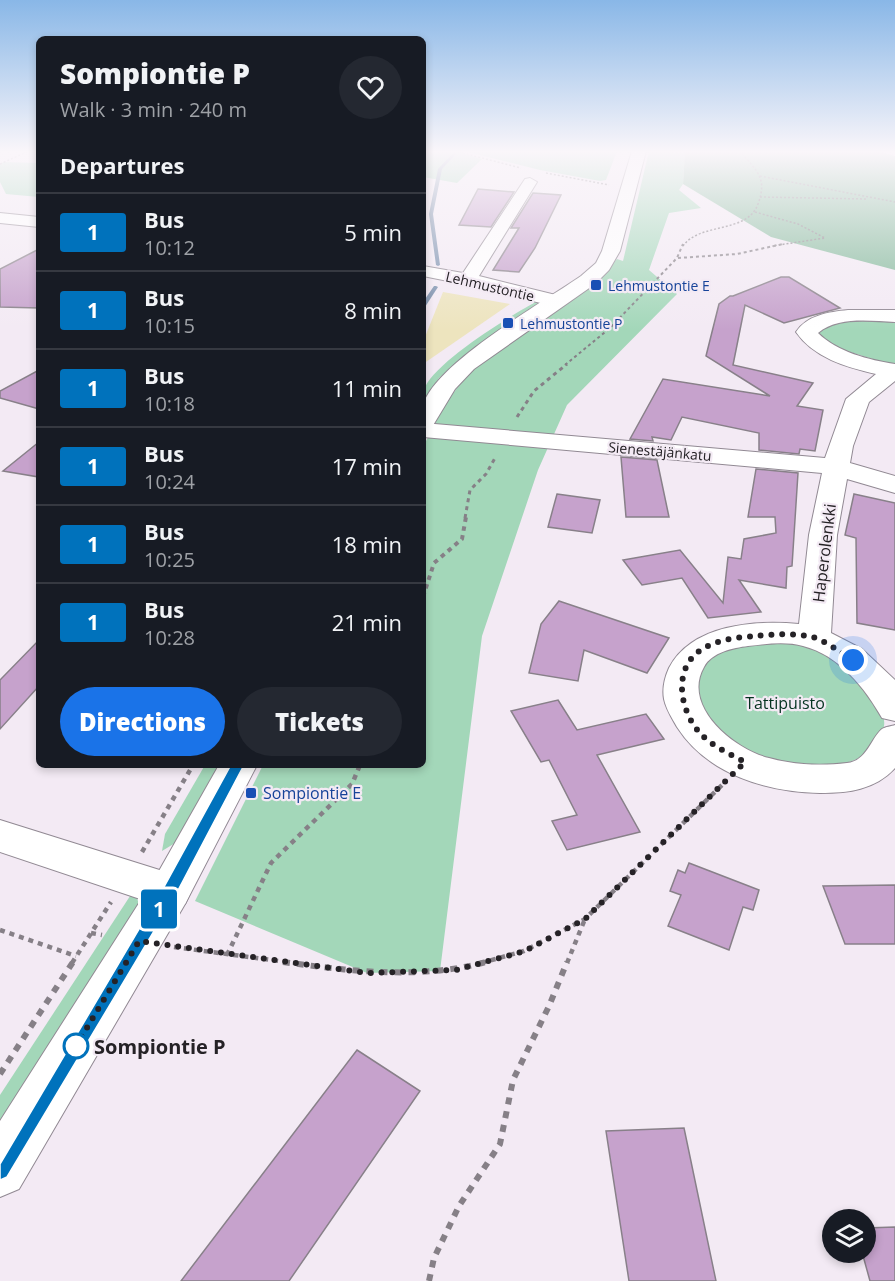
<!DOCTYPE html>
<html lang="en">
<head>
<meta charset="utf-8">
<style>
	:root { --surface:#171b24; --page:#242831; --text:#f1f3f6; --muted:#9ea1a6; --line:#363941; --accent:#1a73e8 }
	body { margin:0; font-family:"Open Sans",sans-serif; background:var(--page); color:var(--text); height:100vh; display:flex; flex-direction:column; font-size:22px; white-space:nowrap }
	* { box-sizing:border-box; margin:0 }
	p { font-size:20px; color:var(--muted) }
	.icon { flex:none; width:33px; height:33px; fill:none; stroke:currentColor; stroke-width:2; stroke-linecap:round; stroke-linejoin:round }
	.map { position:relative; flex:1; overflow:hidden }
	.drawer { position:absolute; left:36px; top:36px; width:390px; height:732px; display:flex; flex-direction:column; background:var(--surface); border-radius:9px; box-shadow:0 3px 9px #0003 }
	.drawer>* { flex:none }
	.badge { padding:0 12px; border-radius:4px; font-size:21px; line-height:39px }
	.fabs { position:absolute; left:822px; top:1209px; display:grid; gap:12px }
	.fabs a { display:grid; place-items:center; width:54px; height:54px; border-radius:50%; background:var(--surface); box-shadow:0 3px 9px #0003; font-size:30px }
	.you { position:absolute; width:30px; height:30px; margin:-15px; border:4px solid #fff; border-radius:50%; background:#1a73e8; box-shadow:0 0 0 9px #1a73e833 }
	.map>.badge { position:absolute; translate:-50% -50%; box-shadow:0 0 0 3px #fff }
	h2 { padding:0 24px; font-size:22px; line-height:54px }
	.round { display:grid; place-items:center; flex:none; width:63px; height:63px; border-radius:32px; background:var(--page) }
	.head { display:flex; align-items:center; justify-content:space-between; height:102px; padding:0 24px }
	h1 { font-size:28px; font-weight:800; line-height:45px }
	.cta { display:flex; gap:12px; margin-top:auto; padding:12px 24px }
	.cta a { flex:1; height:69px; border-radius:36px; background:var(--accent); color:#fff; font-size:24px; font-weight:800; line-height:69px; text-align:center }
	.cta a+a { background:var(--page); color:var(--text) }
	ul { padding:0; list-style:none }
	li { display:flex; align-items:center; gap:18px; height:78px; padding:0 24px; border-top:2px solid var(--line) }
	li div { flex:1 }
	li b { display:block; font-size:22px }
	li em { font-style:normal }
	li .badge { min-width:66px; font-weight:700; text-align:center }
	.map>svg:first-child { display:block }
</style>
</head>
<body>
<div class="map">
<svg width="895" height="1281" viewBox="0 0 895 1281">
	<rect width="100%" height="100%" fill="#f3eaf4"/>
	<!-- green -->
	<g fill="#a3d7b9">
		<path d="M454,151L482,159L457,183L423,177V153Z"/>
		<path d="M463,151H617L606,180L600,181L540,170Z"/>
		<path d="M649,151L685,153L683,184L679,190L701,208L669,213L649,270L677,294L567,405L538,470L482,636L440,971L367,973L195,901L263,765H423V447L444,405L471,370L577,295L617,259L623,261Z"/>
		<path d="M4,162L39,163V197L6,194L0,182V164Z"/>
		<path d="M539,300L540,305L481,344L439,378L423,405C423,399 422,392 425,387C439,359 510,316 539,300Z"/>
		<path d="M867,318L895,319V366L834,347L815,333L823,325Z"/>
		<path d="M737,643C756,643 778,640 797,644C814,648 832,655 847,665C862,675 887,707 884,726C877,767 820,771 788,765C771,761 750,757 736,746C722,735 710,720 697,707L699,667L714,652Z"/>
		<path d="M205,765H225L185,837L162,851L165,834Z"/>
		<path d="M134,890L139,904L76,1012L0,1132V1095Z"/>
	</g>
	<!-- forest -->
	<path fill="#84b99b" d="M685,151H878L895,156V270L771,237L683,184Z"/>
	<!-- sand -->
	<path fill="#ede4be" d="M443,292L510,304L423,364V342Z"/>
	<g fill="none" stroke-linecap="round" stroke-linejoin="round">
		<!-- stream -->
		<g fill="#788eac" fill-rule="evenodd">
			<path d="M453,153L456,154L442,169L433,214L440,265L438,266L436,265L429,214L438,169Z"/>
			<path d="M436,286L438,287L425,307H423V302L434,286Z"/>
		</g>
	</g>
	<!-- building -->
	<g fill="#c6a2cc" stroke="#888089" stroke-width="1.5">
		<path d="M478,189L514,192L491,227L459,225Z"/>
		<path d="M533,193L561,195L535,248L519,272L493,270L519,228H511Z"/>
		<path d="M39,249V308L0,307V269Z"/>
		<path d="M781,277H789L840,308L784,323L745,305L733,365L813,383L797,406L823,410L815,451L800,449L799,454L759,450V433L682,417L671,440L652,437L653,441L630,439L663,379L770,396L706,356L719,304L730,296H733Z"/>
		<path d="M39,370V409L0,398V391Z"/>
		<path d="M39,442V477L3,471Z"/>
		<path d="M621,457L657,460L669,517H626Z"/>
		<path d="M756,469L798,473L792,566L787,567L786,588L739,580L761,612L708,618L682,578L642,585L623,560L680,550L723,603L728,557L741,559L744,539L776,533L775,517H748Z"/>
		<path d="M557,494L600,500L592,533L548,527Z"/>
		<path d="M854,494L895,503V630L857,623L856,538L845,535Z"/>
		<path d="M559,601L669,638L647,673L584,650L578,681L529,673L541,624Z"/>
		<path d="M39,640V686L0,729V680Z"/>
		<path d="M558,700L577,730L646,714L664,739L597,755L640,832L567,850L552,821L577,815L549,760L541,762L511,711Z"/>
		<path d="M689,863L759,890L753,910L743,907L729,950L668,926L681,895L670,891L678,870L685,873Z"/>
		<path d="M895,885V944H845L823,886Z"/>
		<path d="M357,1050L420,1091L289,1281H181Z"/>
		<path d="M684,1128L716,1281H629L606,1131Z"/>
		<path d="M895,1227V1281H870L862,1252H866V1228Z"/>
	</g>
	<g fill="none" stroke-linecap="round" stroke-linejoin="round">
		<defs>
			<g id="minor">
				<path d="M530,178L537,182L479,276L564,297L567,301L564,305L557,307L468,285L423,276V266L463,273L525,179Z"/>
				<path d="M0,213L39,217V227L0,223Z"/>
				<path d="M848,310H895V322C871,321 838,316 818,333C837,352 869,360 895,364V381L869,402L853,446L850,463L895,476V493L847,479L837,535L831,633L862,649L895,680V721L882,718C865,688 839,655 803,646C786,641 765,644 748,646C733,648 712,652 704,667C681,707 735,750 769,758C794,765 822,766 847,763C867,761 871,738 882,729C885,727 892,726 895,725V768C875,790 848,793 820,793C767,792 708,775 677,727C672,718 666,709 664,699C662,688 665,677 669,668C692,624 755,620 799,624L809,535L822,473L423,437V423L825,458L846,399L876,374C846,367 814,358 796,332C807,315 829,312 848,310Z"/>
				<path d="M0,820L185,878L191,891L185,904L170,909L0,852Z"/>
			</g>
			<g id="tertiary">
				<path d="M632,151H646L620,251L609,270L595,284L474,369L455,389L432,427L423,429C423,421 421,409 424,402C441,360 542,303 581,276L596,263L602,251Z"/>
				<path d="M219,765H257L185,904L19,1189L0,1197V1121L155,878Z"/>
			</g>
		</defs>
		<!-- minor casing -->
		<use href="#minor" stroke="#918993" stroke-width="2"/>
		<!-- tertiary casing -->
		<use href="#tertiary" stroke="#918993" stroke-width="2"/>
		<!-- path-far5 -->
		<g stroke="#868087" stroke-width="1.5" stroke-dasharray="2 2" stroke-linecap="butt">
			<path d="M455,151L521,168"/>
			<path d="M0,164L29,151"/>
			<path d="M546,173L609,185"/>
			<path d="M760,176L895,202"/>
			<path d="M760,197L867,199"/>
			<path d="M755,212L798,224L825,238L772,246"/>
			<path d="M683,246C700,222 747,234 758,204C768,177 756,171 740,151"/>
		</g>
		<!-- path-far4 -->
		<g stroke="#868087" stroke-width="2" stroke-dasharray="3 3" stroke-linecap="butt">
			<path d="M678,258L737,254L783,244"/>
			<path d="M565,365L610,328L677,258L683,244"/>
		</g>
		<!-- path-far3 -->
		<g stroke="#868087" stroke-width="3" stroke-dasharray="4 4" stroke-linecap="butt">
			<path d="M517,417L534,391L567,364"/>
			<path d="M465,518L470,490L486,474L495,458"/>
		</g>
		<!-- path-far2 -->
		<path stroke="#868087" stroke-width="4" stroke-dasharray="4.5 4.5" stroke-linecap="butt" d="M423,597L434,563L462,539L466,517"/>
		<!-- path-far1 -->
		<g stroke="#868087" stroke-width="4.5" stroke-dasharray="5 5" stroke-linecap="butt">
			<path d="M142,852L193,765"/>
			<path d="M0,930L76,956"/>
			<path d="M91,933L102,935"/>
			<path d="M174,947L294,963"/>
			<path d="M227,955L271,863L352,784L360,765"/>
			<path d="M72,963L111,902"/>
			<path d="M481,963L524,951L585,919L723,784"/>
			<path d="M567,963L585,919"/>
		</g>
		<!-- path -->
		<g stroke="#868087" stroke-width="6" stroke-dasharray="7 7" stroke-linecap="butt">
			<path d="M283,962C350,971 419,980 486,962"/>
			<path d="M0,1074L73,962"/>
			<path d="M429,1281L434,1258L459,1206L500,1144L513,1080L549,1006L567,962"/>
		</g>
		<!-- minor -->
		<use href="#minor" fill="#fff" fill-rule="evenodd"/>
		<!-- tertiary -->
		<use href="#tertiary" fill="#fff" fill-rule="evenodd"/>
	</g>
	<!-- sky -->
	<linearGradient id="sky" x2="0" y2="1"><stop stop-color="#89b7e7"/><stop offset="0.46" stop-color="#faf6fa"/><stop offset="1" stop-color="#faf6fa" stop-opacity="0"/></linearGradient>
	<rect width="895" height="330" fill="url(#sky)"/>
	<!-- line -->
	<path fill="#0072bc" stroke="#fff" stroke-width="1.5" d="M238,760L244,765L175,896L7,1177L0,1180V1164L164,887L233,761Z"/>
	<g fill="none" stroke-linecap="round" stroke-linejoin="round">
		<!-- walk -->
		<path stroke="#252226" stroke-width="6" stroke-dasharray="0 10.8" d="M76,1046L139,941L368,973L456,970L525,951L585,919L745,762C730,754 711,746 699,732C679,709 672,666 704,648C720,639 740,637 757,636C775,634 795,633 813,637C826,641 841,653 853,660"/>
	</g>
	<!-- markers -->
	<g fill="#1a4fb4" stroke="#f3eaf4" stroke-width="2">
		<rect x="590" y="279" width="12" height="12" rx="3"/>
		<rect x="502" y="317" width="12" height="12" rx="3"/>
		<rect x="245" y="787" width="12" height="12" rx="3"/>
	</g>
	<circle fill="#fff" stroke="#0072bc" stroke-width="3" cx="76" cy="1046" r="12"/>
	<g text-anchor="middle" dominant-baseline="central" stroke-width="4.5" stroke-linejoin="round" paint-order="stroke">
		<!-- far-transit labels -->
		<g font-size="14" fill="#164399" stroke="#f3eaf4" text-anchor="start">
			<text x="608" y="285">Lehmustontie E</text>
			<text x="520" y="323">Lehmustontie P</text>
		</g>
		<!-- far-street labels -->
		<g font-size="14" fill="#252226" stroke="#f3eaf4">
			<text transform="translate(490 286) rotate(13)">Lehmustontie</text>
			<text transform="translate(660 451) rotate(5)">Sienestäjänkatu</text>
		</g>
		<!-- street labels -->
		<g font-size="16" fill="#252226" stroke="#f3eaf4">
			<text transform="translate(824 553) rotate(-83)">Haperolenkki</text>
		</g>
		<!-- park labels -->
		<g font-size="16" fill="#04321f" stroke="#f3eaf4">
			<text x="785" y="703">Tattipuisto</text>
		</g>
		<!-- transit labels -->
		<g font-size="16" fill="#164399" stroke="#f3eaf4" text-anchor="start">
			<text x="263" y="793">Sompiontie E</text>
		</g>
		<!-- near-stop labels -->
		<g font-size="20" font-weight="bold" fill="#252226" stroke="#f3eaf4" text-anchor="start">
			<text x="94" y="1046">Sompiontie P</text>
		</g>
	</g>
</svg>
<div class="fabs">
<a><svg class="icon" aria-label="layers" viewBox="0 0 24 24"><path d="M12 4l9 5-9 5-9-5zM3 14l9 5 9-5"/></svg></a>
</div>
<div class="you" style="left:853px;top:660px"></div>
<b class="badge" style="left:159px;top:909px;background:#0072bc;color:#fff">1</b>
<section class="drawer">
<div class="head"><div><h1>Sompiontie P</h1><p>Walk · 3 min · 240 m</p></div><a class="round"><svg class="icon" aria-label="heart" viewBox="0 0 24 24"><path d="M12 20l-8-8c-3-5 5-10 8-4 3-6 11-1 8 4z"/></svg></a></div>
<h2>Departures</h2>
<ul>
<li><span class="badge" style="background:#0072bc;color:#fff">1</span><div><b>Bus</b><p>10:12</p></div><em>5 min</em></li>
<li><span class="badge" style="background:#0072bc;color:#fff">1</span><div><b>Bus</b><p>10:15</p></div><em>8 min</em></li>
<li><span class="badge" style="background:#0072bc;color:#fff">1</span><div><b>Bus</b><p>10:18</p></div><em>11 min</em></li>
<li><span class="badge" style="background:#0072bc;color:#fff">1</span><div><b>Bus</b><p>10:24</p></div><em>17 min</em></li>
<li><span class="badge" style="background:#0072bc;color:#fff">1</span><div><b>Bus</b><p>10:25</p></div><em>18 min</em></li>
<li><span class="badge" style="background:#0072bc;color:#fff">1</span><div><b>Bus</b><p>10:28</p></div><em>21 min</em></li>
</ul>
<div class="cta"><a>Directions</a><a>Tickets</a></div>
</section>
</div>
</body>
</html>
